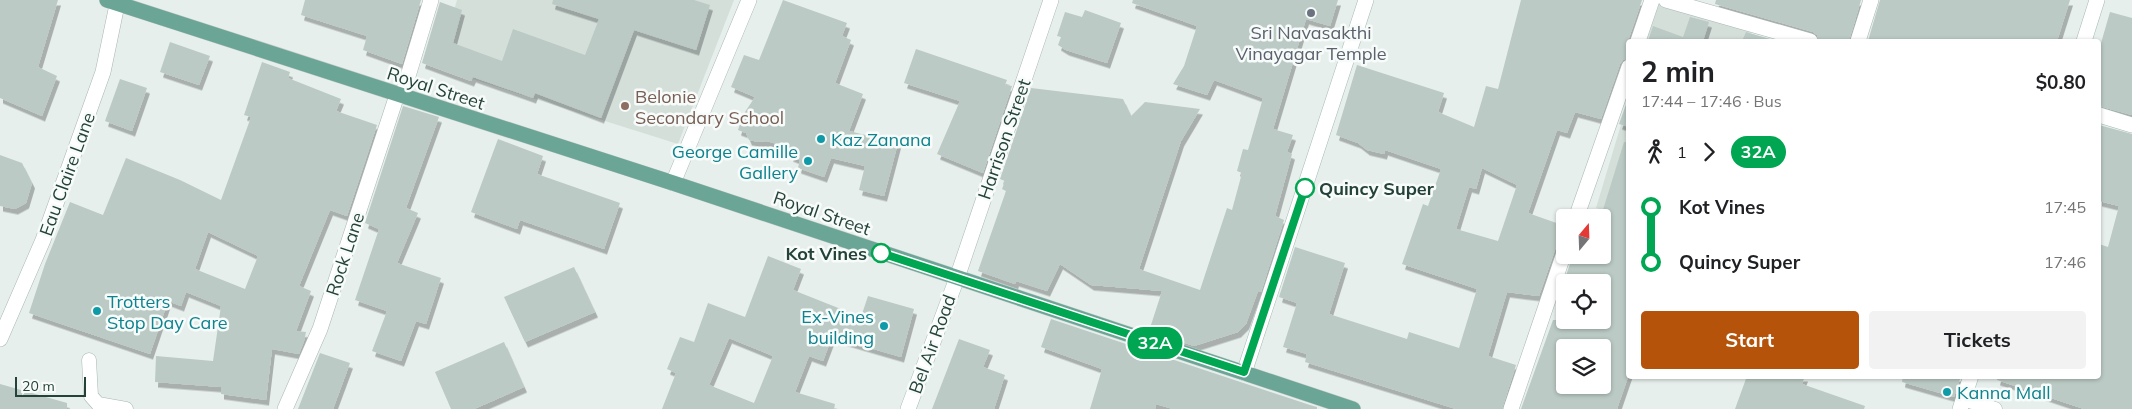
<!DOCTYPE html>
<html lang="en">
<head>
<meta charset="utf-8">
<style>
	:root { --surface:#fff; --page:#f2f2f2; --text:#202124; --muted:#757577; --accent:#b45309 }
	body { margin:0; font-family:Mulish,sans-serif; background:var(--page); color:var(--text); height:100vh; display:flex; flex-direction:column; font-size:19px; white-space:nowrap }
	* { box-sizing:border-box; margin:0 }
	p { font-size:16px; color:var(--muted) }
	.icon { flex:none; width:28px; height:28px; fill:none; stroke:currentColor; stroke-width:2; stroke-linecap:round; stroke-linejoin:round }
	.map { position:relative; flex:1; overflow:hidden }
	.sheet { position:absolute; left:1626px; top:39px; width:475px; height:340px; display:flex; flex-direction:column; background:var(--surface); border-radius:5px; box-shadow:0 1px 4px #0004 }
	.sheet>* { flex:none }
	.badge { padding:0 10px; border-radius:16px; font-size:18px; line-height:32px }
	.needle { width:32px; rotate:19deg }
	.fabs { position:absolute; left:1556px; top:209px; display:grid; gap:10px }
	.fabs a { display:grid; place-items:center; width:55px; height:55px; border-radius:5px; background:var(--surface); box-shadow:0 1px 4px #0004; font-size:25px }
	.scale { position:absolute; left:15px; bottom:12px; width:71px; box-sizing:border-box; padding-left:5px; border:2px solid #24423a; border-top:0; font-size:14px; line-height:18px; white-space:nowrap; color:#24423a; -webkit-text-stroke:4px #f7fbf9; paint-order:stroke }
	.map>.badge { position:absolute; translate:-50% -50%; box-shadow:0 0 0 2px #fff }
	.legs { display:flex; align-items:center; gap:8px; height:55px; padding:0 15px; font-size:16px }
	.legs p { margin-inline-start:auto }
	.overview { display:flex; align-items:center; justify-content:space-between; height:85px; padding:0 15px }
	h1 { font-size:28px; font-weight:700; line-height:38px }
	.primary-button { display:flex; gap:10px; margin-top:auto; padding:10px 15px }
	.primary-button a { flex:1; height:58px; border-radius:5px; background:var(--accent); color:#fff; font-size:20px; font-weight:700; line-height:58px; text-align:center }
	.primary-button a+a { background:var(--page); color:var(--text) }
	ul { padding:0 15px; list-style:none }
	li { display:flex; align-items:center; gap:18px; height:55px; font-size:19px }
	li i { display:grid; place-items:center; width:8px; height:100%; margin:0 6px; background:currentColor }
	li i::after { content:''; width:12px; height:12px; margin:-6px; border:4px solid; border-radius:50%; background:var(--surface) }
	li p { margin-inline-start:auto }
	li:first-child i { background:linear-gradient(#0000 50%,currentColor 0) }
	li:last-child i { background:linear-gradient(currentColor 50%,#0000 0) }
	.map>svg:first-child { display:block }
</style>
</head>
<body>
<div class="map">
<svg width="2132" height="409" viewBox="0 0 2132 409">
	<defs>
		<filter id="shadow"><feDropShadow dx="3" dy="5.5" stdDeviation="0" flood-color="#0004"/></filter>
	</defs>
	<rect width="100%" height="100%" fill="#e6efeb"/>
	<!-- built -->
	<g fill="#d4dfda">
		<path d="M457,0H734L678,144L437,68Z"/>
		<path d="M1657,0L1752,28L1748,41H1645Z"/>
		<path d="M1629,98V218L1596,208Z"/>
	</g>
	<!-- building -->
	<g fill="#bbcac4" fill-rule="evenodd" filter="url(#shadow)">
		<path d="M0,0H58L38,67L57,76L42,116L0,98Z"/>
		<path d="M305,0H421L402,64L363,50L367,36L301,15Z"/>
		<path d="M553,0H694L710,5L696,50L634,30L601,118L535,93L533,98L473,77L471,81L422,63L440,2L462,10L453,43L502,61L513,29L585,55L599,19L552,4Z"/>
		<path d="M783,0L847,23L842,36L851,40L835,83L863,94L849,131L898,143L884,196L859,190L865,166L831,158L824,177L798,168L800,160L790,156L793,148L766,141L758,142L749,140L746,133L738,130L743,115L755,97L731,87L744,55L759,60Z"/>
		<path d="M1133,0H1338L1330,26L1306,19L1273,129L1293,135L1287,152L1292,154L1275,216L1284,220L1261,292L1258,291L1246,324L1238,332L1194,346L1149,331L1162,291L1091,285L1060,264L1047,291L1016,281L1015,284L978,271L1006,191L1002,189L1005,181L1000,179L1031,88L1123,99L1131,116L1145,102L1200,109L1181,141L1139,269L1200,290L1227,208L1232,210L1242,173L1237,171L1243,149L1248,150L1263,98L1214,80L1207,95L1173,84L1184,66L1197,26L1132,3Z"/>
		<path d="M1521,0H1642L1629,38V58L1623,60L1620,64L1601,119L1575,112L1567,133L1557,130L1528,213L1565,226V241L1559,243L1556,247L1539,296L1507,292L1488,356L1516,365L1502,409H1456L1305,362L1307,354L1283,347L1297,303L1279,297L1295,247L1345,263L1329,314L1407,339L1409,332L1459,348L1477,289L1402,264L1423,204L1428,206L1441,169L1385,150L1384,154L1367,150L1358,143L1336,135L1357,65L1444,93L1438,112L1474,127L1486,86L1498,89ZM1482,168L1517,185L1498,241L1456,229L1469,187L1476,189Z"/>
		<path d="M1716,0H1861L1849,41H1819L1817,35L1813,32L1715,4Z"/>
		<path d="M1880,0H2070L2057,41H1868Z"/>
		<path d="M1085,10L1121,23L1107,63L1066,50L1058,45L1061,37L1057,36L1065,12L1082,17Z"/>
		<path d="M2110,12L2132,18V115L2099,106V50Z"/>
		<path d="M1690,17L1709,22L1703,41H1648L1653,26L1683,37Z"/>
		<path d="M1746,32L1777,41H1742Z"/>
		<path d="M170,42L210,56L199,85L160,72Z"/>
		<path d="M916,49L1007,80L1005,85L1012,86L983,173L937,154L960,101L904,83Z"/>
		<path d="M262,62L290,72L288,78L341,99L336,111L377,125L347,216L330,210L299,286L311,291L296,331L306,332L304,341L299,354L272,349L266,400L221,394V387L155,382L156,356L213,361L221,306L186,292L181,306L168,301L150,354L29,313L45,264L70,202L103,215L126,158L180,180L221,200L251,117L244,115ZM208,232L258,256L245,289L195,269Z"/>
		<path d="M120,79L147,88L132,131L105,121Z"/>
		<path d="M1629,96V127L1619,124Z"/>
		<path d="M403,106L439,117L406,208L418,213L397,263L441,278L426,324L416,321L401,361L372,351L387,311L355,300L379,229L365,223Z"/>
		<path d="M2099,125L2132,134V409H2084L1997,380L1998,376H2099V244L2108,247L2119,206L2099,201Z"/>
		<path d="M498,139L543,156L537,174L620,203L604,249L520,220L517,229L471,212Z"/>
		<path d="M1624,142L1629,143V374L1617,409H1521L1553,320H1602V282H1565V300L1558,299L1573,255H1602V213ZM1565,348H1602V385H1565Z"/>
		<path d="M0,155L22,163L32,183L26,203L15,209L0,206Z"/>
		<path d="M768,256L801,269L793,290L861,317L868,296L914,309L901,357L832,337L823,361L809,356L795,392L835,404L834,409H662L676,373L667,369L680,337L694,342L708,303L745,317ZM729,338L773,356L754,403L709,385Z"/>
		<path d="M574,267L595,312L525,342L504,297Z"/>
		<path d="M1051,319L1310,405L1317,407V409H1173L1156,404L1155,409H1090L1102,369L1041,347Z"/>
		<path d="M959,339L990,350L983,367L1005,375L994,409H932Z"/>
		<path d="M504,342L524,387L474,409H451L435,372Z"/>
		<path d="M320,353L350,363L333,409H298Z"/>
		<path d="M1747,376H1805L1802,384L1865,406L1864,409H1735Z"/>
		<path d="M1903,376H1961L1954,397L1902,382Z"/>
		<path d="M0,384L67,403V409H0Z"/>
	</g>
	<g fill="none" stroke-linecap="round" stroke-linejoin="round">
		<defs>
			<g id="lane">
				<path d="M89,360L91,396L98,404L126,409"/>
				<path d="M1963,399L1995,409"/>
			</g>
			<g id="street">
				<path d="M1666,0L1810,41"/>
				<path d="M1638,41L1652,0"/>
				<path d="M1858,41L1871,0"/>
				<path d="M402,96L431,0"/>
				<path d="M673,183L749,0"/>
				<path d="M1576,218L1629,67"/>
				<path d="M957,278L1051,0"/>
				<path d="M0,339L43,240L103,72L118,0"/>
				<path d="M285,409L320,329L397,95"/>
				<path d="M1511,409L1565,250"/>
			</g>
			<g id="secondary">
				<path d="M2084,41L2097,0"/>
				<path d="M2099,115L2132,125"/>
				<path d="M1244,373L1366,0"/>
				<path d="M908,409L957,278"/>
				<path d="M1960,409L1971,376"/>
			</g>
			<path id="primary" d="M107,0L673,183L1353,409"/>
		</defs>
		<!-- lane casing -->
		<use href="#lane" stroke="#a8b8b2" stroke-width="15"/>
		<!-- street casing -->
		<use href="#street" stroke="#a8b8b2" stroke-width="16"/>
		<!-- secondary casing -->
		<use href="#secondary" stroke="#a4bbb3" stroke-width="16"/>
		<!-- primary casing -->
		<use href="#primary" stroke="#c2cac8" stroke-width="16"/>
		<!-- lane -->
		<use href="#lane" stroke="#fff" stroke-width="14"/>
		<!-- street -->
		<use href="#street" stroke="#fff" stroke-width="15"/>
		<!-- secondary -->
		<use href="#secondary" stroke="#fff" stroke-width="15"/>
		<!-- primary -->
		<use href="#primary" stroke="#6aa596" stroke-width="15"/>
	</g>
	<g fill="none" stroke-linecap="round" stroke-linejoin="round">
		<defs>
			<path id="line-1" d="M881,253L1244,372L1305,188"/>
		</defs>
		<!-- line-1 casing -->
		<use href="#line-1" stroke="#fff" stroke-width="11"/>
		<!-- line-1 -->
		<use href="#line-1" stroke="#00a651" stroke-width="8"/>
	</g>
	<!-- markers -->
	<circle fill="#6b7280" stroke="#f7fbf9" stroke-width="2" cx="1311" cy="13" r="5"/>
	<circle fill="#8d6e63" stroke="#f7fbf9" stroke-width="2" cx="625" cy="106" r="5"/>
	<g fill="#0f9aa8" stroke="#f7fbf9" stroke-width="2">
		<circle cx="821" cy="139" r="5"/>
		<circle cx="808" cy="161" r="5"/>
		<circle cx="97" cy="311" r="5"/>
		<circle cx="884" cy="326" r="5"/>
		<circle cx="1947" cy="392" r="5"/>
	</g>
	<g fill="#fff" stroke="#00a651" stroke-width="2.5">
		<circle cx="1305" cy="188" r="9"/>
		<circle cx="881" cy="253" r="9"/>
	</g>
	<g text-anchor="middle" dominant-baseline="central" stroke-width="5" stroke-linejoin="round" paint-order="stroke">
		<!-- worship labels -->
		<g font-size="18" fill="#5b616d" stroke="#f7fbf9">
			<text x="1311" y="32">Sri Navasakthi<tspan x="1311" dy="21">Vinayagar Temple</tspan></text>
		</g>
		<!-- street labels -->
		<g font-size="18" fill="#24423a" stroke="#f7fbf9">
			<text transform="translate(436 88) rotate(18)">Royal Street</text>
			<text transform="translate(1004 139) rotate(-71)">Harrison Street</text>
			<text transform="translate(67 174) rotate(-70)">Eau Claire Lane</text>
			<text transform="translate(822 213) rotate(19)">Royal Street</text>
			<text transform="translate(345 254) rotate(-72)">Rock Lane</text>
			<text transform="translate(932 344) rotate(-70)">Bel Air Road</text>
		</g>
		<!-- education labels -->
		<g font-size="18" fill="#785e54" stroke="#f7fbf9" text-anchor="start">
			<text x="635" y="96">Belonie<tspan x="635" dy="21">Secondary School</tspan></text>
		</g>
		<!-- culture labels -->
		<g font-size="18" fill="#0d838f" stroke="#f7fbf9" text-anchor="start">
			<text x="831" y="139">Kaz Zanana</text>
			<text x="798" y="151" text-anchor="end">George Camille<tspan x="798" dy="21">Gallery</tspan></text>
			<text x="107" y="301">Trotters<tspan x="107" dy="21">Stop Day Care</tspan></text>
			<text x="874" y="316" text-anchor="end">Ex-Vines<tspan x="874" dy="21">building</tspan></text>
			<text x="1957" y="392">Kanna Mall</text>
		</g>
		<!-- stop labels -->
		<g font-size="18" font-weight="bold" fill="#24423a" stroke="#f7fbf9" text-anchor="start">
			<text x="1319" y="188">Quincy Super</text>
			<text x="867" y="253" text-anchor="end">Kot Vines</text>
		</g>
	</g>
</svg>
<div class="fabs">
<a><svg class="needle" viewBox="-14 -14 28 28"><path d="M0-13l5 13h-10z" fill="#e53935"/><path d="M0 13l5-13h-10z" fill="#757577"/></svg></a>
<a><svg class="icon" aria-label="locate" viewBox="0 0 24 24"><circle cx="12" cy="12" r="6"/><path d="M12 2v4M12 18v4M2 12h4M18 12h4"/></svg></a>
<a><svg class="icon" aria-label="layers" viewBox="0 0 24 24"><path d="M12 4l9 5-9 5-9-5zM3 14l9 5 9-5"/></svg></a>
</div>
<div class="scale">20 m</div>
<b class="badge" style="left:1155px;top:343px;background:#00a651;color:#fff">32A</b>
<section class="sheet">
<div class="overview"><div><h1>2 min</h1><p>17:44 – 17:46 · Bus</p></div><b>$0.80</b></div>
<div class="legs"><svg class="icon" aria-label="walk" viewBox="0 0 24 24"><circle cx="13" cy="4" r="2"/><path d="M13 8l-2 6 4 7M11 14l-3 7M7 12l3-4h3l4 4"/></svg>1<svg class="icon" aria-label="forward" viewBox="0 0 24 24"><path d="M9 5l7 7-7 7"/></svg><b class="badge" style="background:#00a651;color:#fff">32A</b></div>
<ul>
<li><i style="color:#00a651"></i><b>Kot Vines</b><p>17:45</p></li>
<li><i style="color:#00a651"></i><b>Quincy Super</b><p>17:46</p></li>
</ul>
<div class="primary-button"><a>Start</a><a>Tickets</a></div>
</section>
</div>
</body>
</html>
